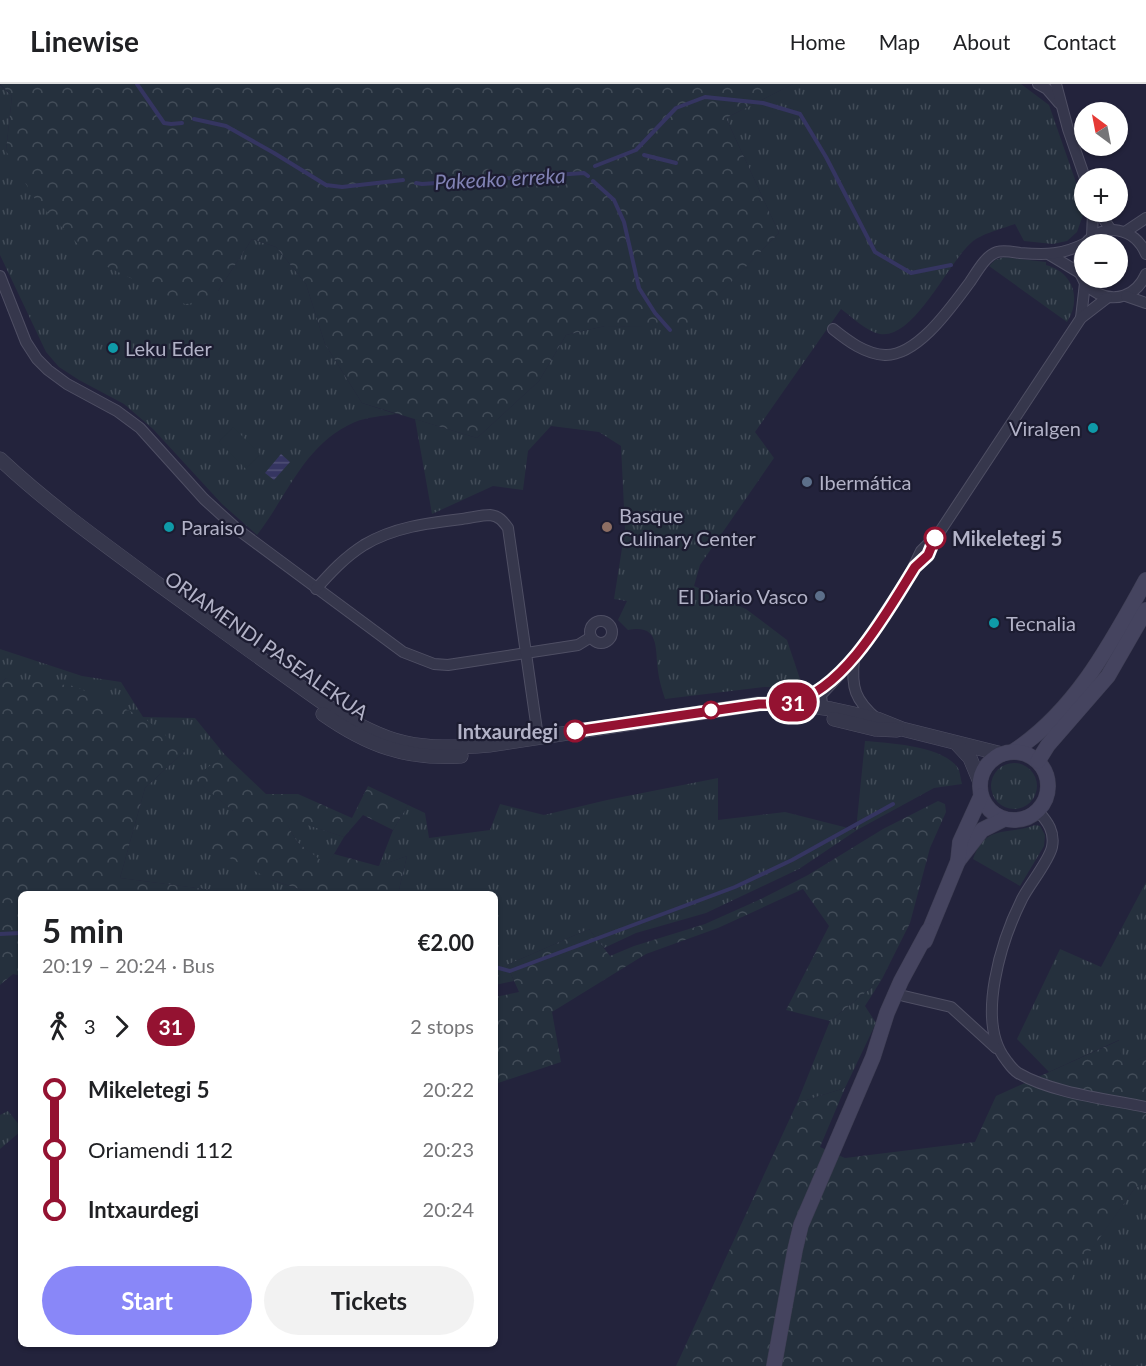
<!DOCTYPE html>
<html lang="en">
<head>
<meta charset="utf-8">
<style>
	:root { --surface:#fff; --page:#f2f2f2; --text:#202124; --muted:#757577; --line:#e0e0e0; --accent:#8987f8 }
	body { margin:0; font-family:Lato,sans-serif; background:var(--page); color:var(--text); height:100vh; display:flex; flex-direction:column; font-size:22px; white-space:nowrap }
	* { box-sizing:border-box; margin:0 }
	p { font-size:20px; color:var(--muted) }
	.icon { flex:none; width:33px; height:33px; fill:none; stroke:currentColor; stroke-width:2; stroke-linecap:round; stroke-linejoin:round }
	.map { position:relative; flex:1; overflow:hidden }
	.side { position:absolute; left:18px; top:807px; width:480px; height:456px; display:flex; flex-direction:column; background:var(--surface); border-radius:9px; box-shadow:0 2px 4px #0004 }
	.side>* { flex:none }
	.badge { padding:0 12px; border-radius:20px; font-size:21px; line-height:39px }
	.needle { width:39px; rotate:328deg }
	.buttons { position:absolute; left:1074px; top:18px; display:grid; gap:12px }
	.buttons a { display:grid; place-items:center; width:54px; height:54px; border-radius:50%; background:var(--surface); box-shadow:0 2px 4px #0004; font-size:30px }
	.map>.badge { position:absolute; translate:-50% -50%; box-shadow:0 0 0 3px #fff }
	.legs { display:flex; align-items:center; gap:9px; height:66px; padding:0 24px; font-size:20px }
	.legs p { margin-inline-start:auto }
	.overview { display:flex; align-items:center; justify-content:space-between; height:102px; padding:0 24px }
	h1 { font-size:33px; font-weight:700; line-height:45px }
	.cta { display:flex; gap:12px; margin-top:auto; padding:12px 24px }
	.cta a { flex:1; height:69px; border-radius:36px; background:var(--accent); color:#fff; font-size:24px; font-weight:700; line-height:69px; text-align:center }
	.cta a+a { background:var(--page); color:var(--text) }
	ul { padding:0 24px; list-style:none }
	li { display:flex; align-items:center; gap:21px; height:60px; font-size:22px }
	li i { display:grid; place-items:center; width:9px; height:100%; margin:0 8px; background:currentColor }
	li i::after { content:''; width:15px; height:15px; margin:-8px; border:4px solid; border-radius:50%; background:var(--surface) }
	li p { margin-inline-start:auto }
	li:first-child i { background:linear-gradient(#0000 50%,currentColor 0) }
	li:last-child i { background:linear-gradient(currentColor 50%,#0000 0) }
	header { display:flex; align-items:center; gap:36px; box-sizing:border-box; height:84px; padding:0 30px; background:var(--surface); border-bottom:2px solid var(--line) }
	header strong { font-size:28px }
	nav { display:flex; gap:33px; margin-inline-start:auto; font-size:21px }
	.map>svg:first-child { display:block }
</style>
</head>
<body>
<header>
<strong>Linewise</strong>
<nav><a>Home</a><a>Map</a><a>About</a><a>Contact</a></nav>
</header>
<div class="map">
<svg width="1146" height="1282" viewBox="0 0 1146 1282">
	<defs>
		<pattern id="grass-tufts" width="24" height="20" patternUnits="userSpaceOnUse" patternTransform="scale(1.5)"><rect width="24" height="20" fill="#25303d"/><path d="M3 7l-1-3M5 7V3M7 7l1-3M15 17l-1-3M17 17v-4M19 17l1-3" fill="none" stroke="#424c58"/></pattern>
		<pattern id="forest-crowns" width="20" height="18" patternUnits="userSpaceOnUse" patternTransform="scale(1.5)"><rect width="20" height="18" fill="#25303d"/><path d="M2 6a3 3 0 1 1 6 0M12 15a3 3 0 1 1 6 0" fill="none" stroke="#424c58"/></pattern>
		<pattern id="water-rules" width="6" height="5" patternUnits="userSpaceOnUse" patternTransform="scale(1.5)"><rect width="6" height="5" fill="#353561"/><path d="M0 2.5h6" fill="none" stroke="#505076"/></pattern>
	</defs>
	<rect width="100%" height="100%" fill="#23233c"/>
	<!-- grass -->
	<g fill="url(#grass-tufts)">
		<path d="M793,0H1021L1049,21L1079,107L1083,131L1077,148L1067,157L1053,160L1024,157L1015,140C1004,144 981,150 972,158C949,177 914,256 880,250C866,247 852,233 841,225L755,348L774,374L700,481L694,502L746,525L787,556L801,598V604L765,603L665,615C662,606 659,596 658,587C655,564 660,540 628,546L618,536L627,517L614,515L625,445L621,362L599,348L551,342L528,367L523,406L493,402L432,430L415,335L477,354L539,297L566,251L605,242L686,243L779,149L726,34Z"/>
		<path d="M0,1L12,12L6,67L218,207L252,155L276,163L306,200L325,260L362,319L396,330C383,332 367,333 355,338C305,359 288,411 257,451L222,420L153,345L124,320L79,296L59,283L46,268L0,171Z"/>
		<path d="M1004,173L1046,178V181C1073,188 1082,215 1067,238L989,182L995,176Z"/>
		<path d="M0,565L82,592L121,598L143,633L195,634L225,671L194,694L233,727L272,796L314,810H219V807L120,794L145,704L185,667L6,594L0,601Z"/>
		<path d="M865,657C889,659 947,662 959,686C960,690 961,696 962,700L934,704L857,746L799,785L706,829L636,849L604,864L589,845L507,881L514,897L495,901V810H398L407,772L379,782L393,746L408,721L425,729L429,754L490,746L500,720L544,731L607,716L718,694V736L785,728L856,746Z"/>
		<circle cx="1014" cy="702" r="23"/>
		<path d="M282,732L344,753L327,782L297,758Z"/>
		<path d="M1035,741L1040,742L1045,751L1044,762L1020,802L973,775C986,739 1008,752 1035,741Z"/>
		<path d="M1146,798V972L1124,982L1119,956L1049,988L1017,955L1060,865L1101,883Z"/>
		<path d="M882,895L865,922L876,939L845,1004L797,1019L830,937Z"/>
		<path d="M8,1027L21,1043V1047L0,1065V1031Z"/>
		<path d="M1146,1099V1282H1083L1063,1204L1135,1104Z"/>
	</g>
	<!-- forest -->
	<g fill="url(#forest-crowns)">
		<path d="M0,0H793L726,34L779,149L686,244L605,242L566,251L539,297L477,354L362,319L325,260L306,200L276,163L252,155L218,207L187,221L93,176L35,115L6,67L12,12Z"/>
		<path d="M6,594L74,602L143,633L185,667L145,704L120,794L220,807L219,810H21V892L13,890L0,901V601Z"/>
		<path d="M225,671L266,710H298L352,734L368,702L408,721L393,746L363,731L344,753L283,733L297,758L327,781L334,770L378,782L407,772L398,810H314L272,796L210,764L233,727L193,694Z"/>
		<path d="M938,717L945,720L946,728L930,764L910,839L882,895L830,937L786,926L829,842L803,805L718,844L646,870L552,928L561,978L495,1000V913L519,908L507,881L589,845L610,872L634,862L705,840L761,815L808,791L883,745Z"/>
		<path d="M1120,956L1124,981L1146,972V1099L1135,1104L1064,1204L1083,1282H676L797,1019L845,1004L820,1063L845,1074L975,1058L996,1012Z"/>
	</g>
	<!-- garden -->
	<path fill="#25303d" d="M233,343L260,370L246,385L219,358Z"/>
	<!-- water -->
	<path fill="url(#water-rules)" d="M281,370L290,378L274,396L265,389Z"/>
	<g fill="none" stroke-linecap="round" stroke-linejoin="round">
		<!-- stream -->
		<g stroke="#353561" stroke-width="4">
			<path d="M137,0L164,39L171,40L182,39"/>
			<path d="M194,35L226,42L274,69L326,101L342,103L403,96"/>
			<path d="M644,71L676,79"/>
			<path d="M595,82L636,66L676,24L705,13L763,19L800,30L826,73L875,168L911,189L951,181"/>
			<path d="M593,97L614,116L624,138L639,204L655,229L670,246"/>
			<path d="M416,99L422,100L584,89L588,92"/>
			<path d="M0,850L21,849"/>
			<path d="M495,883L510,887L735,803L792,776L893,720"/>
		</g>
		<defs>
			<g id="minor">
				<path d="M1038,0L1047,5L1059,19"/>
				<path d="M1056,0L1068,45L1085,94"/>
				<path d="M1099,128L1111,146"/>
				<path d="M1125,148L1146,134"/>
				<path d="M1092,153L1093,128"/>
				<path d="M1085,160C1104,137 1135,144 1146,170"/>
				<path d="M1084,162C1061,205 1125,237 1146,190"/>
				<path d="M1050,171L1080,189"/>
				<path d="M0,192L26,258L37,275L48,286L67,300L117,327L140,344L204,415L237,445L403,568L434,580L448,581L578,561L591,553"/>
				<path d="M1126,212L1146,219"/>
				<path d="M1081,234L1085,199"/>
				<path d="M833,245C848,257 865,270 885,271C918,272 952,222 970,198C977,188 985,172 997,168C1004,166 1013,168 1020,169C1047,171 1062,171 1086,159"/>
				<path d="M316,505C331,488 345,473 364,461C394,443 428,439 462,435C471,434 481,431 490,431C499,432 503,437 508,444L538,653"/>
				<circle cx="601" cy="548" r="11"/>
				<path d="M854,575C851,604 855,616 877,635"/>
				<path d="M791,618L806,613L825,601"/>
				<path d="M830,627L822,620L821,611L854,575L908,494L921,467L939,449L1081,234L1107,214"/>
				<path d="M1038,727C1048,738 1055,748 1052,763C1049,777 1029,801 1022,815C1002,855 975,937 1006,976C1009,980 1013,986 1018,989C1052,1009 1107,1015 1146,1023"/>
				<path d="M904,912L951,923L996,964"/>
			</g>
			<g id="tertiary">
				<path d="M0,375C49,421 104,460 158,500C215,541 272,583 329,623C388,662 419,667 489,661L758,620L789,619L831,625L877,635L902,645L1002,670"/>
				<path d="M323,630C367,661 407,676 461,672"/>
				<path d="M834,635L875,645L897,646"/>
				<path d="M957,660L970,674L980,698"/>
			</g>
			<g id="secondary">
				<path d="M1014,667C1076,626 1111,559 1146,496"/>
				<circle cx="1014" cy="702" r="34"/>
				<path d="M1038,677L1048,661L1108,592L1146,526"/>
				<path d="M958,777L982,746L1004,735"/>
				<path d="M925,857L958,777L960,758L981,712"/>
				<path d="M774,1282L795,1166L801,1141L873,973L887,929L901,897L928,847"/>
			</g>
		</defs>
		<!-- minor casing -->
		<use href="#minor" stroke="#4f4f64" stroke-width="12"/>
		<!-- tertiary casing -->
		<use href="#tertiary" stroke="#4f4f64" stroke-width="15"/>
		<!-- secondary casing -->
		<use href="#secondary" stroke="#3d3d52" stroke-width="16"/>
		<!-- minor -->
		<use href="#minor" stroke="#36374c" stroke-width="10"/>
		<!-- tertiary -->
		<use href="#tertiary" stroke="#36374c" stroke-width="14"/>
		<!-- secondary -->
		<use href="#secondary" stroke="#45445f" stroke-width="15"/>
	</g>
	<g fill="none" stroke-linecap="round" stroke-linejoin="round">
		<defs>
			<path id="line-1" d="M575,647L759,620C769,620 781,621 791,619C845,605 887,528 915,483L928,471L935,454"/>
		</defs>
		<!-- line-1 casing -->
		<use href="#line-1" stroke="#fff" stroke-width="14"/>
		<!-- line-1 -->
		<use href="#line-1" stroke="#941231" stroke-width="9"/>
	</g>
	<!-- markers -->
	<g fill="#0f9aa8" stroke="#1c1c31" stroke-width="2">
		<circle cx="113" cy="264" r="6"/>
		<circle cx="1093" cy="344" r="6"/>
		<circle cx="169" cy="443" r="6"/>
		<circle cx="994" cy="539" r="6"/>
	</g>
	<g fill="#5c6f8a" stroke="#1c1c31" stroke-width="2">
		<circle cx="807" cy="398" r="6"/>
		<circle cx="820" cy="512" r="6"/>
	</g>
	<circle fill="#8d6e63" stroke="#1c1c31" stroke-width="2" cx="607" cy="443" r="6"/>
	<g fill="#fff" stroke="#941231" stroke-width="3">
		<circle cx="935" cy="454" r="10"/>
		<circle cx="711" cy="626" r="8"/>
		<circle cx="575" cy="647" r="10"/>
	</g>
	<g text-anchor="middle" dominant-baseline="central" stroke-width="4.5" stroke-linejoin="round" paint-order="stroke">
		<!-- poi labels -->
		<g font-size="20" fill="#b2b2c7" stroke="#1c1c31" text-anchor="start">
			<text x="125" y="264">Leku Eder</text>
			<text x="1081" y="344" text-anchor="end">Viralgen</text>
			<text x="819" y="398">Ibermática</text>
			<text x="619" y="431">Basque<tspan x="619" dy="23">Culinary Center</tspan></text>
			<text x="181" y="443">Paraiso</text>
			<text x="808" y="512" text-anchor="end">El Diario Vasco</text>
			<text x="1006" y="539">Tecnalia</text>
		</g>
		<!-- stop labels -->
		<g font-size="20" font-weight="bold" fill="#b2b2c7" stroke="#1c1c31" text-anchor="start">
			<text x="952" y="454">Mikeletegi 5</text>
			<text x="558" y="647" text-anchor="end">Intxaurdegi</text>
		</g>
		<!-- street labels -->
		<g font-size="20" fill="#b2b2c7" stroke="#1c1c31">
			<text transform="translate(267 561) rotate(35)">ORIAMENDI PASEALEKUA</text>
		</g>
		<!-- water labels -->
		<g font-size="21" font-style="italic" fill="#8182b4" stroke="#1c1c31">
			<text transform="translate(500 94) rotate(-3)">Pakeako erreka</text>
		</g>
	</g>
</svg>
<div class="buttons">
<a><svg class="needle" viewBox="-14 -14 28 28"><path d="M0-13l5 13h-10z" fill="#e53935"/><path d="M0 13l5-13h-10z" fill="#757577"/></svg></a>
<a>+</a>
<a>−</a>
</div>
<b class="badge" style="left:793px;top:618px;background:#941231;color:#fff">31</b>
<section class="side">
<div class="overview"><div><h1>5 min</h1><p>20:19 – 20:24 · Bus</p></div><b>€2.00</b></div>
<div class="legs"><svg class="icon" aria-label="walk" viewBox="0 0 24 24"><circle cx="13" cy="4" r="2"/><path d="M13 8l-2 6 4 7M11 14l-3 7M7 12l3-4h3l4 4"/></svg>3<svg class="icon" aria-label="forward" viewBox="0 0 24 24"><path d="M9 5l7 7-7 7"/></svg><b class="badge" style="background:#941231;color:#fff">31</b><p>2 stops</p></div>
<ul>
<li><i style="color:#941231"></i><b>Mikeletegi 5</b><p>20:22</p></li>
<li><i style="color:#941231"></i><span>Oriamendi 112</span><p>20:23</p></li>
<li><i style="color:#941231"></i><b>Intxaurdegi</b><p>20:24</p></li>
</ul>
<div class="cta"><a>Start</a><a>Tickets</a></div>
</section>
</div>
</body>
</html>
